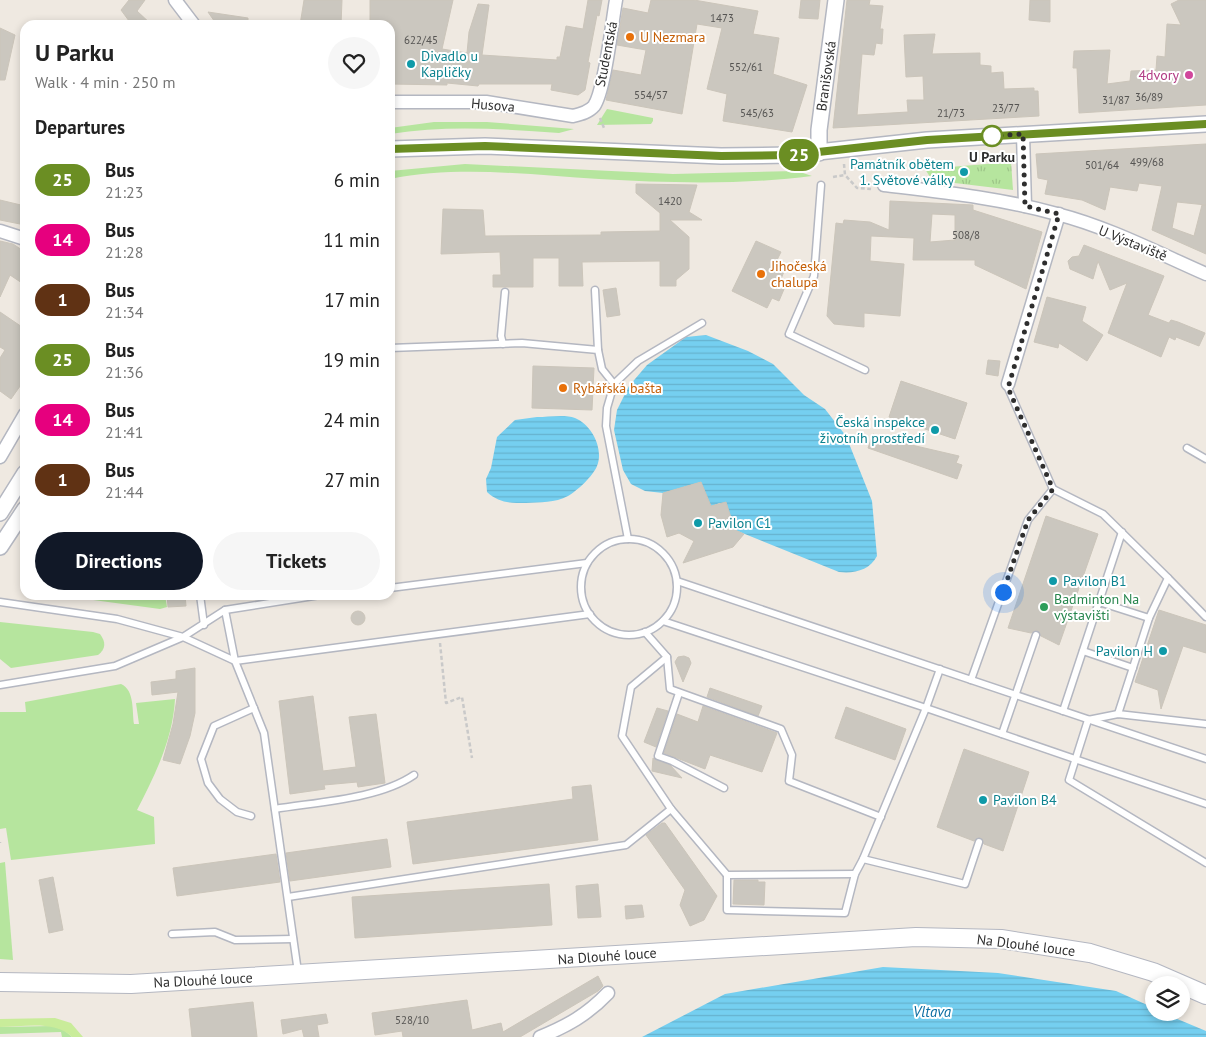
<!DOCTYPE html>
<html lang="en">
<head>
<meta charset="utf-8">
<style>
	:root { --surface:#fff; --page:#f6f6f6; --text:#222; --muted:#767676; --accent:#111827 }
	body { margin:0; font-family:"PT Sans",sans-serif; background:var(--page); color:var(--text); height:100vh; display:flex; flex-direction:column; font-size:19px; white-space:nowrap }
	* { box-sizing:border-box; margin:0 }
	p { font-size:16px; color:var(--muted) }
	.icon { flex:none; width:28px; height:28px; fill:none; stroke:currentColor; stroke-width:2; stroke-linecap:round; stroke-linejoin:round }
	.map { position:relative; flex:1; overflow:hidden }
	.drawer { position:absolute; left:20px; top:20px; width:375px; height:580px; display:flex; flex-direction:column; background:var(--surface); border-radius:15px; box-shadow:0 2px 8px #0003 }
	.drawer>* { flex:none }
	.badge { padding:0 10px; border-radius:16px; font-size:18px; line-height:32px }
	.tools { position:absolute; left:1145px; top:976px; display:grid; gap:10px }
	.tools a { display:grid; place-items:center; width:45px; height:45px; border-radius:50%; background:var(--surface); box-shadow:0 2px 8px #0003; font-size:25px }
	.you { position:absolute; width:25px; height:25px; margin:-12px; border:4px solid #fff; border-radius:50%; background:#1a73e8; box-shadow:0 0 0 8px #1a73e833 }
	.map>.badge { position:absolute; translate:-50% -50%; box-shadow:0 0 0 2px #fff }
	h2 { padding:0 15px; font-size:19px; line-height:45px }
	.round { display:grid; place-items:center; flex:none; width:52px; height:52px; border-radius:26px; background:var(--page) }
	.head { display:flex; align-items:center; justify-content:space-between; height:85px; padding:0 15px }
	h1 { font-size:24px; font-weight:600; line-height:38px }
	.action { display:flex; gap:10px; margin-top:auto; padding:10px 15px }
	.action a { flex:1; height:58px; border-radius:30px; background:var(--accent); color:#fff; font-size:20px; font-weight:600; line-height:58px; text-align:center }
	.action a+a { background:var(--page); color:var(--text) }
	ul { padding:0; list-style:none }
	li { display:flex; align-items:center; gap:15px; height:60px; padding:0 15px }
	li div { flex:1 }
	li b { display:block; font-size:19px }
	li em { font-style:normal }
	li .badge { min-width:55px; font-weight:700; text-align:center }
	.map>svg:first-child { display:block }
</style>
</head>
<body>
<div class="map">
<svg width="1206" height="1037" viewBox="0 0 1206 1037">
	<defs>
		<pattern id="park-tufts" width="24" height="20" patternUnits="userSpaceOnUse" patternTransform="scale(1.25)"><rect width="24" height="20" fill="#b6e59e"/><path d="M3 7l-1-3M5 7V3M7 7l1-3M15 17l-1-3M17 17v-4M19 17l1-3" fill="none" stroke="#9dc588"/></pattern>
		<pattern id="water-rules" width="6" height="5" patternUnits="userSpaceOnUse" patternTransform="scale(1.25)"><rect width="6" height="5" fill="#75cff0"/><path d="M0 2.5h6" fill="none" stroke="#66b2ce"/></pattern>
	</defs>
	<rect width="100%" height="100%" fill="#efe9e1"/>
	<!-- grass -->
	<g fill="#b6e59e">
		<path d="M607,109L653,118V121L651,124L597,125Z"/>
		<path d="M434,122H487L574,129L559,133C502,129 446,125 390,134V128Z"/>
		<path d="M465,164L673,174L797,171L812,176C744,185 667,183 599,179C529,175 460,165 390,179V171Z"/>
		<path d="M56,595H165L167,607L160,609Z"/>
		<path d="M0,622L93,632L100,634C106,642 106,649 98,655L11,668L0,659Z"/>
		<path d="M121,684C135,690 132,712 134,724H139L136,703L175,699C173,739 155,775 137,810L154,817L155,844L11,860L6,828L0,829V712H26L25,702Z"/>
		<path d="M5,862L13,960L0,959V863Z"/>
		<path d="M52,1026L64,1030L72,1037H62L61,1032L0,1034V1027Z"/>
	</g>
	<!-- park -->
	<path fill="url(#park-tufts)" d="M1011,162L1013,190L938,181L930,177L925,169Z"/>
	<!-- pitch -->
	<path fill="#c9ec9a" d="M55,1018L71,1023L83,1037H72C55,1020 23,1027 0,1027V1019Z"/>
	<!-- water -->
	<g fill="url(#water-rules)">
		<path d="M706,335L748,351L773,364L804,395L825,409L846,436L872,501L877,556C870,570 854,574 839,572L735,530L720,503L709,507L701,482L663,493L645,491L631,484L623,470L614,430L617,410L629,386L647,365L686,337Z"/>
		<path d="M537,417C548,417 565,414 575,418C592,425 604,449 597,466C593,476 577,491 568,496C555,503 540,502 526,503C510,503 499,503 487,492L486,479L491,468L497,437L515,420Z"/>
		<path d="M883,967L998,973L1116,991L1154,1008V1012L1163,1013L1206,1031V1037H642L725,994Z"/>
	</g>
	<!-- building -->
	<g fill="#cbc7bf" stroke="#cbc5ba" fill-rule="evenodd">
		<path d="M129,0H145L137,11L152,25H132L121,10Z"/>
		<path d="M304,0H342L341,25H300Z"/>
		<path d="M370,0H453L442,49L467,53L469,32L478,4L489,5L482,55L557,60V57H560L566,26L583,29L588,0H602L599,16L597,15L588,62L590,63L585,90L578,95L551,90L552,84H479L478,86L447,83V85L390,84V25H370Z"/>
		<path d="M651,0H694L758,11L753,34L779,38L773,74L807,85L792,132L723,121L727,94L707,89L722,28L697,24L682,114L606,100L613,70L641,75L646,50L617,45L623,8L648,13Z"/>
		<path d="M801,0H820L818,19L799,18Z"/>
		<path d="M847,0H870L869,5L883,6L880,29H883L882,44L876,43L874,55L862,54L857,115L908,112L907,100H924L923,76L906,77L904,35L935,34L932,54L980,53V65L991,66V73L1003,72L1004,89L1034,88V91H1038L1039,116L833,128Z"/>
		<path d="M1030,0H1050V22L1029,20Z"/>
		<path d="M1179,0H1206V105L1079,113L1077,68H1073L1074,51L1110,50L1107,84L1130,81L1131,71L1156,70L1157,56L1165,57L1167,24L1181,25L1171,4Z"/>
		<path d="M208,12L248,18V25H217Z"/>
		<path d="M0,28L15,35L5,80H0Z"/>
		<path d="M1206,144V205L1177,202L1172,228L1194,236L1202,205H1206V254L1152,230L1162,186L1139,183L1137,191L1110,187L1105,210L1082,200L1045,194L1048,180L1038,178L1036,154Z"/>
		<path d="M636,184L697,185L689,212L702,220H670L689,237V269L676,280V286H660V261L582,262L583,286H559V258H533V287H493V275H501L500,252L441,254L443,209L483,210L485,236L601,235V232L660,231V213L636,193Z"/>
		<path d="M0,200L25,206V225L0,220Z"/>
		<path d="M890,201L973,205V210L1042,232L1026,289L975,265V260H913L914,238L871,236L870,261L904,264L900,316L864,313V327L834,324L827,316L836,223L843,224L844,220L870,222L889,230ZM932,214L955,215V240L930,242Z"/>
		<path d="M0,241L13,244L25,252V285L10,275L0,297Z"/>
		<path d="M756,241L781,252L775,264L785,269L781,279L787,282L779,301L772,298L767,308L732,291Z"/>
		<path d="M1084,245L1164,276L1148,315L1169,323L1171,320L1178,322L1205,333L1199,346L1176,337L1175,340L1169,337L1161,357L1108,333L1127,283L1110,290L1098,261L1093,279L1070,269L1068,261L1072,257L1079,256Z"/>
		<path d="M616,288L620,315L607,317L603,290Z"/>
		<path d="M1047,297L1086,307L1082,321L1103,335L1087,361L1059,343L1058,348L1034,342Z"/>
		<path d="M0,312L25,329V379L11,399L0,391V358L5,350L0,347Z"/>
		<path d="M988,360L1000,361L998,376L986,374Z"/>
		<path d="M533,366L594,368L592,410L532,408Z"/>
		<path d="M901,381L967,403L955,439L889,417Z"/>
		<path d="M873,434L890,440L959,456L956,463L962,465L957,479L868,448Z"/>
		<path d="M701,482L711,506L726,502L735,530L744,534L733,547L683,563L694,541L679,533L667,537L661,515L663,493Z"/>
		<path d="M1046,516L1098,534L1059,645L1041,636L1037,630L1031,633L1008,628Z"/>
		<path d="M167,595H185L186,606L168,607Z"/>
		<path d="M1159,610L1206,625V653L1183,646L1161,709L1158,690L1135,682Z"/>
		<circle cx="358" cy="618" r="7"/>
		<path d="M684,656L689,658L691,663L683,682L675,662L678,657Z"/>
		<path d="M195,668V713L190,736L180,764L163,760L173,724L178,692L152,695L151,682L176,679V671Z"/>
		<path d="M710,688L762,706L758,716L707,697Z"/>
		<path d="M313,696L323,771L356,767L349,717L376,714L385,783L358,787L357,782L324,785L325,789L290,794L279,701Z"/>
		<path d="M703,706L777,733L762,772L710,755L705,769L664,753L677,714L698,722Z"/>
		<path d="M846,707L906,729L895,760L835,738Z"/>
		<path d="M657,708L668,711L656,747L644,742Z"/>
		<path d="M964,749L1029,772L1003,851L984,844L981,837L974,841L937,827Z"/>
		<path d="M653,758L670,765L682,778L652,771Z"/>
		<path d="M591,785L598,840L413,864L407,822L573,799L572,787Z"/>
		<path d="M662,823H665L717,896L704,920L690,926L680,905L685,890L646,835Z"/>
		<path d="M387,839L391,867L290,881L286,853Z"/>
		<path d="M276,854L280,882L177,896L173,868Z"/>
		<path d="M53,877L63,930L49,933L39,880Z"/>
		<path d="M734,880H758V882H765L764,905L733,904Z"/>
		<path d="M549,884L552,925L355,938L352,897Z"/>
		<path d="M598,884L601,917L578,918L576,886Z"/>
		<path d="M642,905L644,917L626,919L625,906Z"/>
		<path d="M598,976L603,986L598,991L520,1037H403L402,1031L375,1035L372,1013L467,1000L472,1030L501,1023L503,1032Z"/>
		<path d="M253,1002L257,1037H192L189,1009Z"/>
		<path d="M326,1014L328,1023L317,1025L319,1037H304L302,1029L283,1034L281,1020Z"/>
	</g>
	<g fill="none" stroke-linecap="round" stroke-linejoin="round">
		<defs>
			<g id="service">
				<path d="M821,185L814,276L789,334L865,370"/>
				<path d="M595,290L598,350"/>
				<path d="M503,344L501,336L505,292"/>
				<path d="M390,348L522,343L598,350L602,369L614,384L607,408L606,426L628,539"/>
				<path d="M614,384L638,361L702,323"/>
				<path d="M1008,384V388L1053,489"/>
				<path d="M390,417V427"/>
				<path d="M1187,448L1206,459"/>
				<circle cx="629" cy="587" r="48"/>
				<path d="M1168,578L1206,617"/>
				<path d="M677,581L1206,759"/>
				<path d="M390,588L587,563"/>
				<path d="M200,595L204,625"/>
				<path d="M0,602L117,619L183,637L225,610L320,595"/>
				<path d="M1099,602L1149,618"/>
				<path d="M225,610L235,661L264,733L298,972"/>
				<path d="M663,621L926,708L1206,804"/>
				<path d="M645,632L667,657L670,689L781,729L792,755L789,781L881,817"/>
				<path d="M1083,651L1133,668"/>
				<path d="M667,657L631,687L622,736L671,809"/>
				<path d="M971,680L1028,520L1053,489L1103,514L1168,578L1149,618L1118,714"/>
				<path d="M0,685L115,666L183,637L235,661L590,614"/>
				<path d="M679,693L658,756L672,761L724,788"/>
				<path d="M1063,711L1122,532"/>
				<path d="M1206,724L1118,714L1088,720L1069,780L1206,863"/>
				<path d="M1002,734L1036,635"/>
				<path d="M275,809C317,802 379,799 414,775"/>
				<path d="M251,816L237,812L220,799L208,783L201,759L214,726L254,708"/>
				<path d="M863,859L965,884L979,842"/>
				<path d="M727,875V910L845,913L855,874L863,859L926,708L940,669"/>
				<path d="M288,897L626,845L671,809L727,875L855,874"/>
				<path d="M172,934L215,932L235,940L293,939"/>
			</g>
			<g id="minor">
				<path d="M175,0L194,25"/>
				<path d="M390,102H486L573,116C581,114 589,112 594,106C605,90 612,22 616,0"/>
				<path d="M1023,134L1025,206"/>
				<path d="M884,185C942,192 1000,198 1057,214C1108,227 1158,253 1206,274"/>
				<path d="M0,231L25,239"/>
				<path d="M1008,384L1059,214"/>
				<path d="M0,457L25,414"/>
				<path d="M540,1037C567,1026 587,1015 608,993"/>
			</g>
			<g id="tertiary">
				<path d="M390,149L485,146L721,156L791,155L927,140L1206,124"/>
				<path d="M819,153V130L836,0"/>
				<path d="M0,513L25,473"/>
				<path d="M0,547L25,509"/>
			</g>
			<path id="secondary" d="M0,982L131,984L916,937L1001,939L1090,953L1153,972L1206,995"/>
		</defs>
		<!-- service casing -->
		<use href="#service" stroke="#b4b7c1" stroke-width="9"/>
		<!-- minor casing -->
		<use href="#minor" stroke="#b4b7c1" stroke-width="15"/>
		<!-- tertiary casing -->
		<use href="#tertiary" stroke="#b4b7c1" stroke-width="18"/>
		<!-- secondary casing -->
		<use href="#secondary" stroke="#b4b7c1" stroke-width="20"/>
		<!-- path -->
		<g stroke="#c9c9c9" stroke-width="2.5" stroke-dasharray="4 2.5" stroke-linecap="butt">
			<path d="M600,118L604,128"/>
			<path d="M844,164L845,175L857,188L871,189"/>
			<path d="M833,177L845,175"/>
			<path d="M440,643L446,703L462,697L472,758"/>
			<path d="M0,842V843"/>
		</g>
		<!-- service -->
		<use href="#service" stroke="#fff" stroke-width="6"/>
		<!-- minor -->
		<use href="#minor" stroke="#fff" stroke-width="12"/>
		<!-- tertiary -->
		<use href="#tertiary" stroke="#fff" stroke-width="15"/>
		<!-- secondary -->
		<use href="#secondary" stroke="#fff" stroke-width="18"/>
	</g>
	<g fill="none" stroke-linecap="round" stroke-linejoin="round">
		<defs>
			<path id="line" d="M390,149L485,146L721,156L791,155L927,140L1206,124"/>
		</defs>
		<!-- line casing -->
		<use href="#line" stroke="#fff" stroke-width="11"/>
		<!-- line -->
		<use href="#line" stroke="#6b8e23" stroke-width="8"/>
		<!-- walk -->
		<path stroke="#2e2e2e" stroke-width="5" stroke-dasharray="0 9" d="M992,136L1023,134L1025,206L1059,214L1008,388L1053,489L1028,520L1003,592"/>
	</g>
	<!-- markers -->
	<g fill="#e8710a" stroke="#fff" stroke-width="2">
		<circle cx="630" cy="37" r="5"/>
		<circle cx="761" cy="274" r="5"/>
		<circle cx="563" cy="388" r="5"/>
	</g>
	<g fill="#0f9aa8" stroke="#fff" stroke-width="2">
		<circle cx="411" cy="64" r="5"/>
		<circle cx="964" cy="172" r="5"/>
		<circle cx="935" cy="430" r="5"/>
		<circle cx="698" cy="523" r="5"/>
		<circle cx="1053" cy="581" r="5"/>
		<circle cx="1163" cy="651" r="5"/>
		<circle cx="983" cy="800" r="5"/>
	</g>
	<circle fill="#d1479c" stroke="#fff" stroke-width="2" cx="1189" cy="75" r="5"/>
	<circle fill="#fff" stroke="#6b8e23" stroke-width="2.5" cx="992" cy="136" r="10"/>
	<circle fill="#2e9e5b" stroke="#fff" stroke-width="2" cx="1044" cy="607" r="5"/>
	<g text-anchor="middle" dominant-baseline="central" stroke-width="4" stroke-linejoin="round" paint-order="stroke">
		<!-- number labels -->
		<g font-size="11" fill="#555452">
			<text x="722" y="18">1473</text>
			<text x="421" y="40">622/45</text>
			<text x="746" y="67">552/61</text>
			<text x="651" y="95">554/57</text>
			<text x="1149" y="97">36/89</text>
			<text x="1116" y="100">31/87</text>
			<text x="1006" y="108">23/77</text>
			<text x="757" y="113">545/63</text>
			<text x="951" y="113">21/73</text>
			<text x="1147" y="162">499/68</text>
			<text x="1102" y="165">501/64</text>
			<text x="670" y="201">1420</text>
			<text x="966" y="235">508/8</text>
			<text x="412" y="1020">528/10</text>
		</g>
		<!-- food labels -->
		<g font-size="14" fill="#c56008" stroke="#fff" text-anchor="start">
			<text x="640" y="37">U Nezmara</text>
			<text x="771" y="266">Jihočeská<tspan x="771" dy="16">chalupa</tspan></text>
			<text x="573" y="388">Rybářská bašta</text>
		</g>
		<!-- street labels -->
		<g font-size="14" fill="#2e2e2e" stroke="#fff">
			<text transform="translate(606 54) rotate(-79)">Studentská</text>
			<text transform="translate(826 76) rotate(-82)">Branišovská</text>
			<text transform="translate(493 105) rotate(5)">Husova</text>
			<text transform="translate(1133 243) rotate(22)">U Výstaviště</text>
			<text transform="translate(1026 945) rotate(7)">Na Dlouhé louce</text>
			<text transform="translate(607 956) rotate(-4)">Na Dlouhé louce</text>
			<text transform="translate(203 980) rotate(-3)">Na Dlouhé louce</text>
		</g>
		<!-- culture labels -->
		<g font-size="14" fill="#0d838f" stroke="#fff" text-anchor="start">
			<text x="421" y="56">Divadlo u<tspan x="421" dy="16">Kapličky</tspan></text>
			<text x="954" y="164" text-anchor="end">Památník obětem<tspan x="954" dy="16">1. Světové války</tspan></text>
			<text x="925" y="422" text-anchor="end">Česká inspekce<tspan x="925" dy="16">životníh prostředí</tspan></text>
			<text x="708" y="523">Pavilon C1</text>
			<text x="1063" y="581">Pavilon B1</text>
			<text x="1153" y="651" text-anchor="end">Pavilon H</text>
			<text x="993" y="800">Pavilon B4</text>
		</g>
		<!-- hotel labels -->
		<g font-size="14" fill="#b23c85" stroke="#fff" text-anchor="end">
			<text x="1179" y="75">4dvory</text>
		</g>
		<!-- stop labels -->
		<g font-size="14" font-weight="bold" fill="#2e2e2e" stroke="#fff">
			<text x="992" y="157">U Parku</text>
		</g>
		<!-- leisure labels -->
		<g font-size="14" fill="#27864d" stroke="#fff" text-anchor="start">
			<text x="1054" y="599">Badminton Na<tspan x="1054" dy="16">výstavišti</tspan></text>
		</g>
		<!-- water labels -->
		<g font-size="15" font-style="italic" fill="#0d6fa3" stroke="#fff">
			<text x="932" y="1011">Vltava</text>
		</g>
	</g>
</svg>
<div class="tools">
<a><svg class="icon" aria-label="layers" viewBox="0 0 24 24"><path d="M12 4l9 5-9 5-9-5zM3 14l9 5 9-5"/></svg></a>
</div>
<div class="you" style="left:1003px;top:592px"></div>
<b class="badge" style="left:799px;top:155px;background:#6b8e23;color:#fff">25</b>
<section class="drawer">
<div class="head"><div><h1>U Parku</h1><p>Walk · 4 min · 250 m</p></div><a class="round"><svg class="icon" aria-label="heart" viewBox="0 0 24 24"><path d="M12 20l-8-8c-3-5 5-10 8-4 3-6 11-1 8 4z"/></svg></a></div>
<h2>Departures</h2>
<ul>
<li><span class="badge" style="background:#6b8e23;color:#fff">25</span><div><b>Bus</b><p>21:23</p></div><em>6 min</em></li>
<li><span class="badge" style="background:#e6007e;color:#fff">14</span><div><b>Bus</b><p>21:28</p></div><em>11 min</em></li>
<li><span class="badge" style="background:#603214;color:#fff">1</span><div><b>Bus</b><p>21:34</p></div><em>17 min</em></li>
<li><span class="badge" style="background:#6b8e23;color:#fff">25</span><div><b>Bus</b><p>21:36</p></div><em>19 min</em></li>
<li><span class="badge" style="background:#e6007e;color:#fff">14</span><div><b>Bus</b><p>21:41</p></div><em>24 min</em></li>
<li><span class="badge" style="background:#603214;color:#fff">1</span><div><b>Bus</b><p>21:44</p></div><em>27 min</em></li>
</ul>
<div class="action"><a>Directions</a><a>Tickets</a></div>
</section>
</div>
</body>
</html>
